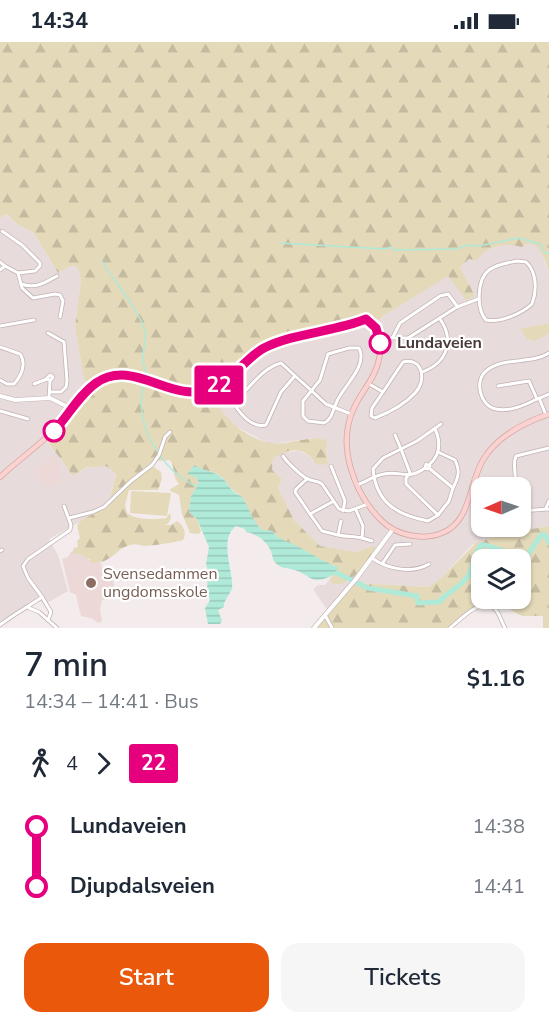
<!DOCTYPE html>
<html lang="en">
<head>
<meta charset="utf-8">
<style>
	:root { --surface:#fff; --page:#f6f6f7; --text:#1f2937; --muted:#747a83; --accent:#ea580c }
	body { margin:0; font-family:"Nunito Sans",sans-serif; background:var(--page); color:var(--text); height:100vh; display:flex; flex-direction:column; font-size:22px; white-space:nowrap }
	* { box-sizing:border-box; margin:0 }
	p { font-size:20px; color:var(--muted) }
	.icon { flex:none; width:33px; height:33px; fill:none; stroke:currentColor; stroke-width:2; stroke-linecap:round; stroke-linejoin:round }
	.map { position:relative; height:586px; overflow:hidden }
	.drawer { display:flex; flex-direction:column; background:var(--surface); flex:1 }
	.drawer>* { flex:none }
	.badge { padding:0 12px; border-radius:4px; font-size:21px; line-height:39px }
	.needle { width:39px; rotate:268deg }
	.tools { position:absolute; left:471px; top:435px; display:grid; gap:12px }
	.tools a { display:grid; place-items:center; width:60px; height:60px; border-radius:12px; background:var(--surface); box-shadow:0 2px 4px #0004; font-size:30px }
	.map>.badge { position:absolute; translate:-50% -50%; box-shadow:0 0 0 3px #fff }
	.legs { display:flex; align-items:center; gap:9px; height:66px; padding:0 24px; font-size:20px }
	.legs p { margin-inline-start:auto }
	.summary { display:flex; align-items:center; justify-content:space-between; height:102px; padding:0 24px }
	h1 { font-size:33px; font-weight:600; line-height:45px }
	.primary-button { display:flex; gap:12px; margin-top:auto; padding:12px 24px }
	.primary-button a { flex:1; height:69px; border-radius:18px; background:var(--accent); color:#fff; font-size:24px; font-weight:600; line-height:69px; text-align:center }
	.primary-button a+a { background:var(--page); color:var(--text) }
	ul { padding:0 24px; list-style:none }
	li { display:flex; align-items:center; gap:21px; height:60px; font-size:22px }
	li i { display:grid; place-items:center; width:9px; height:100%; margin:0 8px; background:currentColor }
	li i::after { content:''; width:15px; height:15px; margin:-8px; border:4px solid; border-radius:50%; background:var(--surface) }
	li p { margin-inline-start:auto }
	li:first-child i { background:linear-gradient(#0000 50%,currentColor 0) }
	li:last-child i { background:linear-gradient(currentColor 50%,#0000 0) }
	.status { display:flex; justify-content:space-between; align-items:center; height:42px; padding:0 30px; background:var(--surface); direction:ltr }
	.status svg { height:16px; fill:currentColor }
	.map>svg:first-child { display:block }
</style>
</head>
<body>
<div class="status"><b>14:34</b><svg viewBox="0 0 49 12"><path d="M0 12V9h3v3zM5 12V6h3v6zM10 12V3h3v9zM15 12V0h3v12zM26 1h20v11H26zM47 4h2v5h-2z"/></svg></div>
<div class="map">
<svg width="549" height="586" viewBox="0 0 549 586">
	<defs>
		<pattern id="forest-firs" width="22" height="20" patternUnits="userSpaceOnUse" patternTransform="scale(1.5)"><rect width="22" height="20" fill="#e4d9b9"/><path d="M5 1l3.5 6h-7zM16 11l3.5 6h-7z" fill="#c5bba0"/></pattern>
		<pattern id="water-rules" width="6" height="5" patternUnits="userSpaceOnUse" patternTransform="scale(1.5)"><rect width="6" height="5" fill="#afead8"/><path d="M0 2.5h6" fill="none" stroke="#98c9ba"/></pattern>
	</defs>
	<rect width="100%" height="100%" fill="#f4ecec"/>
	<!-- residential -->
	<g fill="#e8dbdb" fill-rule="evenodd">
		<path d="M5,172L17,182L34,191L58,231L73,223L78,226L81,238L75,285L84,337L91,341L92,347L47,400L73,434L88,425L101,423L111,425L116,432L107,465L49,497L58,513L68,549L49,560L34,559L0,581V176Z"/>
		<path d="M529,201L536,203L542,210L549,233V281L520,288L539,297L549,292V484L504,492L472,503L441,536L429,545L355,541L328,569L313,547L318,543H325L331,535L332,541L372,504L356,510L320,504L294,478L278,446L282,437L272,429L273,417L282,410L299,409L308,413L313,419L328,421L326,407L312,396L273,402L263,399L234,383L224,374L214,357L211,348L259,307L351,283L374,273L377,280L383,274L448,233L466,257L475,254L460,225L469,217L497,203L513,202L518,204ZM482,446H520V484H482Z"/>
	</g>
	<!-- education -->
	<g fill="#ecd8d7">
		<path d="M55,411L62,436L61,442L49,445L44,443L34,428Z"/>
		<path d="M86,507L89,518L101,521L104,535L112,534L115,547L109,549L107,557L102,558L100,568L102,579L99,581L91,576L81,574L76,553L70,550L62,517L68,515L71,510Z"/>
	</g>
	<!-- forest -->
	<g fill="url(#forest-firs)" fill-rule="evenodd">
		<path d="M0,0H549V233C546,220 543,206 529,201L522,205C505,201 489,202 477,218L469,217L460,225L475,254L466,258L448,234L383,274L377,280L373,273L351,283L268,302L211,348C218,373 246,397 271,401C283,403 297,398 308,397C314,396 321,397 327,398L326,407L328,422L318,423C314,420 311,415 307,412C296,404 282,410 273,417L272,428L282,437L278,446L294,478L320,504L356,510L372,504L376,506C365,520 351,548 331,541V535L333,534L334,523H329L304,508L282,499L272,489L262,488L251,475L239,452C231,449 229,443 224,437C217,430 209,429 200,427L192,433L196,435L199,441L191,454L189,470L197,477L201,489L199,492L190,491L182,472L179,453L169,448L179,442C171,432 176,426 170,418L158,419L155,417L148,423L149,425H154L161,430L162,437L158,448H129L125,463L127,471C136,478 155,478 166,476L170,471L171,476L168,482L164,483H171L177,479C184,483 187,492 183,498C178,500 150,504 145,504C140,503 135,501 130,503C113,508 114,521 91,521L90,517L85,516L81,512L72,511L74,506L78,505L77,499L80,496L77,483L83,477L107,466L116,433C106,418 100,427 87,425L73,434L47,399C66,384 78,361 91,341L84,337L75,285L81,238L78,226L73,223L58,231L34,191L17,182L6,172L0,176Z"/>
		<path d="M549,281V292L535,299L527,297L520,287Z"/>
		<path d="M549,484V586H543V574H522L498,561L463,572L448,586H314L332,564L355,541L429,545L441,536L476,501L504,492ZM482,518H520V556H482Z"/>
	</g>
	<!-- pitch -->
	<path fill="#e4d9b9" d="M131,449L171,451L167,474L130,471Z"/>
	<!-- water -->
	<path fill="url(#water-rules)" d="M195,423C203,430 213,428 221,435C227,439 229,446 234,450C236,452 240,453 242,455C250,467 251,477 262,488L272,489C279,498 287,499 297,504C311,511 323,520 338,525L336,532C307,546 313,531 290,527C282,525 279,526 273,518C272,504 260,492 246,490L245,487L236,484C218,498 234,529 232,547L224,561V565L218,568L222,579L220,582H208L205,566L210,558L207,550L208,528L206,522L209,505L197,477L189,470L191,454L199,441L196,435L187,432Z"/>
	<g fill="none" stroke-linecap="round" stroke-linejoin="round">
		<!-- stream -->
		<g stroke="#afead8" stroke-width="1.5">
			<path d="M280,201L385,207L391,205L394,208L457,207L467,203L479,204L519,196L540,202L545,211H549"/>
			<path d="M102,219C113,239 140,268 145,290C147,300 142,309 143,318C143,323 146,326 145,331C144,342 141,352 141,363C143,397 167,431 196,444"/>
		</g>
		<!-- river -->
		<path stroke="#afead8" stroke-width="5" d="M337,531L368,546L417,554L418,561L439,560C447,550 462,544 468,534C474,525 473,512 481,503C496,503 512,516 527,514L541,493H545L549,501"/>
		<defs>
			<g id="minor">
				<path d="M2,189L22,203L40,221V224L35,229L18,231"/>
				<path d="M517,219L526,220C537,230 537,249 532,262C521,272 500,281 486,278C476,267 477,237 489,228C497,222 508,221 517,219Z"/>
				<path d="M0,220L5,224"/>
				<path d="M0,228L5,224L18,231L21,242C36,247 44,241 57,234"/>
				<path d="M21,242L22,246L33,256L55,252L60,253L63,259L60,275"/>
				<path d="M0,284L34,278"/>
				<path d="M48,291L64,300L67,339L66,345L61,350H50"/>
				<path d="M393,295L400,281L440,254L448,252L457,264"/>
				<path d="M379,296H408L457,265L478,257"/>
				<path d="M0,305L20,312C27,322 21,334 14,342H7L0,338"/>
				<path d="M349,306H359C368,323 345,343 338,357C333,366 333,377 324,381L308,379L303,374V359L320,338L328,312Z"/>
				<path d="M422,330C447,321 455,299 440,277"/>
				<path d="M294,335L281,350L266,383C254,386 243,375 236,365V358C250,346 262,326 281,321L326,362L351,372"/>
				<path d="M34,342L47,337"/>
				<path d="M369,342L383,350L372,366L371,374L375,376C388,371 405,362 415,351C427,339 423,315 403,320L383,350"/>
				<path d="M498,344L529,339L537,357L539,356L546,373"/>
				<path d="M49,356L50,339L53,335L50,333L47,336L50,339"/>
				<path d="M540,356L549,352"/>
				<path d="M537,357C525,363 510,370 496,367C480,364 474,339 486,329C504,314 530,323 549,311"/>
				<path d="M0,369L28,377"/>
				<path d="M441,382L417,399L401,407L410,431L406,436V442L438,473L449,459L453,446"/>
				<path d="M395,393L401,407L383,416L373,427C376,461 397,473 428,479L438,473"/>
				<path d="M283,414C286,419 302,435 308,437C313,440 317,438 322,442L339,467L349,469L368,462"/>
				<path d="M426,422L430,424L428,427L425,426Z"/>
				<path d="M429,423C440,413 441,400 435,387"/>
				<path d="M331,424L345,459L343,469"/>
				<path d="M429,426L453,446C459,434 460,429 455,418L438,410"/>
				<path d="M307,437L296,447L295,450L310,472"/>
				<path d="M474,437L500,446"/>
				<path d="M357,443C366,440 375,433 384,432C401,428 407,439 425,426"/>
				<path d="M511,446C520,436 511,425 516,414L549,406"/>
				<path d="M332,460L310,472L322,489L338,493"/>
				<path d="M546,466L549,459"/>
				<path d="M520,469L549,467"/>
				<path d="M69,476L93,470L104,465L131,439L152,423L159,413L165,395L170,390"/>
				<path d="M341,479L338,493C347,495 354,494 362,496L363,484L356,468"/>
				<path d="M362,496L372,499"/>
				<path d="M0,509L2,508"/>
				<path d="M372,516C387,527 412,532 429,522"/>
				<path d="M382,522L395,503L410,502"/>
				<path d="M42,555L51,570L48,578"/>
				<path d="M29,566L39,570L57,586"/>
				<path d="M325,573L332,586"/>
				<path d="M0,583C14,572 28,565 42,555L28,536L23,524L28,517L70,488L71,483L64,464"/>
				<path d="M450,586C460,578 482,553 496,568C500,573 502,581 505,586"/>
			</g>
			<g id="tertiary">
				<path d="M0,354L15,358L50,356L72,367"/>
				<path d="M314,586L356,537L393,487"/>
			</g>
			<g id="secondary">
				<path d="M244,319L256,307L274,299"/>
				<path d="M0,435C17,419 36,406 52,390C69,374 81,347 102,337C136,322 166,355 200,350C228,345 240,319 263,307C296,289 336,293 368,275L373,277C378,290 382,304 379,317C376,335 361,350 354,366C336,403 354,452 382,479C396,493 422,499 442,491C471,480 469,441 483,418C497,394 523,381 549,372"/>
			</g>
		</defs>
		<!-- minor casing -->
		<use href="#minor" stroke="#c2b2b3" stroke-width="4.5"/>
		<!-- tertiary casing -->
		<use href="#tertiary" stroke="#c2b2b3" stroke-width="5"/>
		<!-- secondary casing -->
		<use href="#secondary" stroke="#d5a6a5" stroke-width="6"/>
		<!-- minor -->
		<use href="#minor" stroke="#fff" stroke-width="3"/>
		<!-- tertiary -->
		<use href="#tertiary" stroke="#fff" stroke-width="4"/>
		<!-- secondary -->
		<use href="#secondary" stroke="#fad3d1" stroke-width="4.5"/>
	</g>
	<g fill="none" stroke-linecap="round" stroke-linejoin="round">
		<defs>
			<path id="line-1" d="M54,389C68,374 79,353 96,341C133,315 171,362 210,347C233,339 244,317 264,306C293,291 334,290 366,277L376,286L380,301"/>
		</defs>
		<!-- line-1 casing -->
		<use href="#line-1" stroke="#fff" stroke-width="14"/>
		<!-- line-1 -->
		<use href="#line-1" stroke="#e6007e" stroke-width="9"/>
	</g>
	<!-- markers -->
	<g fill="#fff" stroke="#e6007e" stroke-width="3">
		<circle cx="380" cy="301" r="10"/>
		<circle cx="54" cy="389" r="10"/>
	</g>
	<circle fill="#8d6e63" stroke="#fff" stroke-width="2" cx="91" cy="541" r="6"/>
	<g text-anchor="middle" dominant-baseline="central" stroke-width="4.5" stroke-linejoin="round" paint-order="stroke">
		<!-- stop labels -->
		<g font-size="16" font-weight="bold" fill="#483a3c" stroke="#fff" text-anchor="start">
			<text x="397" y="301">Lundaveien</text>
		</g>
		<!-- education labels -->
		<g font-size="16" fill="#785e54" stroke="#fff" text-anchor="start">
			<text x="103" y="532">Svensedammen<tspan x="103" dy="18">ungdomsskole</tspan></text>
		</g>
	</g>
</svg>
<div class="tools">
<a><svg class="needle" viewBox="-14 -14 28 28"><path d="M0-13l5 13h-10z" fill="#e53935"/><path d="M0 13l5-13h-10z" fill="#747a83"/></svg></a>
<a><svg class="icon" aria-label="layers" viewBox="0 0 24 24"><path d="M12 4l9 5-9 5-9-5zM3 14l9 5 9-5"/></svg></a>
</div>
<b class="badge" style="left:219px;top:343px;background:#e6007e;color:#fff">22</b>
</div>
<section class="drawer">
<div class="summary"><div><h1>7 min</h1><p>14:34 – 14:41 · Bus</p></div><b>$1.16</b></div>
<div class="legs"><svg class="icon" aria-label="walk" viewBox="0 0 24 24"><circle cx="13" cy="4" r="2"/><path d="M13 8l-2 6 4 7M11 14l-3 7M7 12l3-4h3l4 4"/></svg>4<svg class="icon" aria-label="forward" viewBox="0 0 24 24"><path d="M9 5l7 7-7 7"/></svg><b class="badge" style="background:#e6007e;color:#fff">22</b></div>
<ul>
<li><i style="color:#e6007e"></i><b>Lundaveien</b><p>14:38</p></li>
<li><i style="color:#e6007e"></i><b>Djupdalsveien</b><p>14:41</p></li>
</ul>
<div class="primary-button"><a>Start</a><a>Tickets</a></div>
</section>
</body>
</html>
